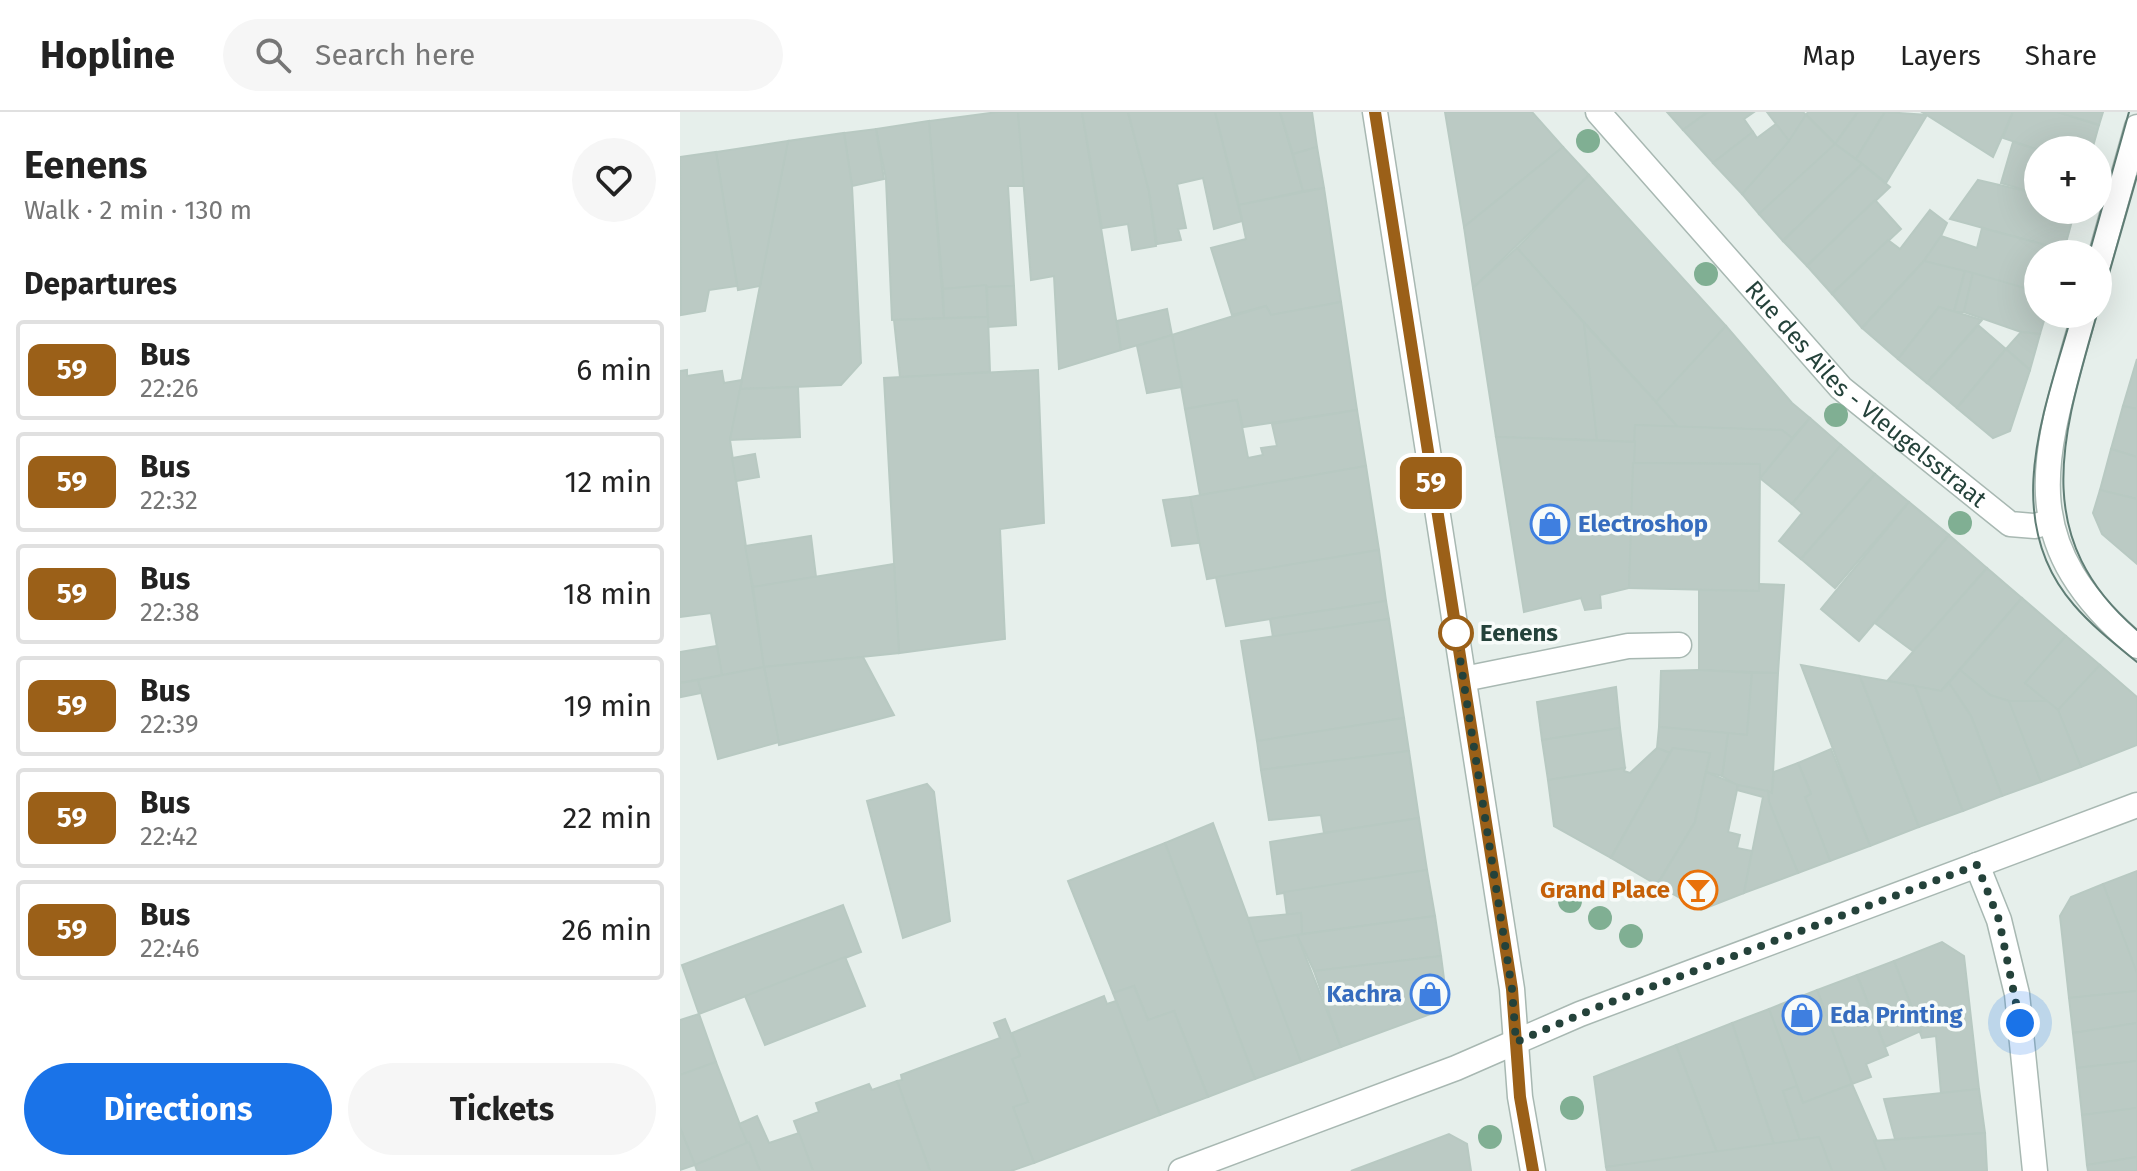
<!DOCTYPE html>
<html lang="en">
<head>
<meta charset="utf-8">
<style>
	:root { --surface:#fff; --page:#f6f6f6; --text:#222; --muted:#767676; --line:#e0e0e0; --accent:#1a73e8 }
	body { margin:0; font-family:"Fira Sans",sans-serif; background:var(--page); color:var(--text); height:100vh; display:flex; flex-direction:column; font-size:30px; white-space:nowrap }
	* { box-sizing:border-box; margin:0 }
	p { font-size:26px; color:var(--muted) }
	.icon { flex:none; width:44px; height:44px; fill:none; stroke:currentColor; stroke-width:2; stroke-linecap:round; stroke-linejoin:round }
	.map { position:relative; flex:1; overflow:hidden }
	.sheet { display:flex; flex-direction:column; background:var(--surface); width:680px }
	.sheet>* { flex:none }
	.badge { padding:0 16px; border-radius:12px; font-size:28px; line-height:52px }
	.controls { position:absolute; left:1344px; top:24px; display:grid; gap:16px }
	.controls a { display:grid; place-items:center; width:88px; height:88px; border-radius:50%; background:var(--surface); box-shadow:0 8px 32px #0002; font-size:40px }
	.you { position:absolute; width:40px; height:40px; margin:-20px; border:6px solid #fff; border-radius:50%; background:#1a73e8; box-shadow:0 0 0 12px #1a73e833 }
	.map>.badge { position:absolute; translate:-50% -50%; box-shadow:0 0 0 4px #fff }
	h2 { padding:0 24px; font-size:30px; line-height:72px }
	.round { display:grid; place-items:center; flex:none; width:84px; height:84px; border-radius:42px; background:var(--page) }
	.summary { display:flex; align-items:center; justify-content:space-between; height:136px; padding:0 24px }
	h1 { font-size:38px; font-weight:700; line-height:60px }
	.cta { display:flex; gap:16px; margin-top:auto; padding:16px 24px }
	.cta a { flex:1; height:92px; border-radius:48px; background:var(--accent); color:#fff; font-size:32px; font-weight:700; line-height:92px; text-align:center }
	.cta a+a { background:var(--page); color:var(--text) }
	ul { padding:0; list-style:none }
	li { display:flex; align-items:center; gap:24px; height:100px; margin:0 16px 12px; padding:0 8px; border:4px solid var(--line); border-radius:8px }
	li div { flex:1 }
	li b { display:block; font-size:30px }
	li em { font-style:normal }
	li .badge { min-width:88px; font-weight:700; text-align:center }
	header { display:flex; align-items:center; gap:48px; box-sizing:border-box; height:112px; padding:0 40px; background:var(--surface); border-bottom:2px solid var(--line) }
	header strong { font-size:38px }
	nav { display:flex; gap:44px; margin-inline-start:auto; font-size:28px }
	.search { width:560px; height:72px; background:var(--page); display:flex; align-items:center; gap:20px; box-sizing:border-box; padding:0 28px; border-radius:44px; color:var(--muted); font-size:30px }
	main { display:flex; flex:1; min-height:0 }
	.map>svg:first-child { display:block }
</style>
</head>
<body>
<header>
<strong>Hopline</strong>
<div class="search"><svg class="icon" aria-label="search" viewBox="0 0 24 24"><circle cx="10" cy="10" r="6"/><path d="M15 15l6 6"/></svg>Search here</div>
<nav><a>Map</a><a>Layers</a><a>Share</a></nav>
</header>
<main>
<section class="sheet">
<div class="summary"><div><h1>Eenens</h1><p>Walk · 2 min · 130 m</p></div><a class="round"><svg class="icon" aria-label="heart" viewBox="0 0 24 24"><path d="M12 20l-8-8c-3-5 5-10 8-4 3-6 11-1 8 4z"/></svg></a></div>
<h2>Departures</h2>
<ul>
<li><span class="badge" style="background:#9b6018;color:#fff">59</span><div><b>Bus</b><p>22:26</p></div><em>6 min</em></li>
<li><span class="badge" style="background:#9b6018;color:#fff">59</span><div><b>Bus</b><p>22:32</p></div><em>12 min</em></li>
<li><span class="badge" style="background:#9b6018;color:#fff">59</span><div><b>Bus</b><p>22:38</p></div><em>18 min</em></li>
<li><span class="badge" style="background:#9b6018;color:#fff">59</span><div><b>Bus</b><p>22:39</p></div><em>19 min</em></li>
<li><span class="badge" style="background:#9b6018;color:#fff">59</span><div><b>Bus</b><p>22:42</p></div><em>22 min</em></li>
<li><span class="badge" style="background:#9b6018;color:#fff">59</span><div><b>Bus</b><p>22:46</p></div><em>26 min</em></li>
</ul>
<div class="cta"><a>Directions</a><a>Tickets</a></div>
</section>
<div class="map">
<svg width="1457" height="1059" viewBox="0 0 1457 1059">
	<rect width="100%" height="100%" fill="#e6efeb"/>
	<!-- building -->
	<g fill="#bbcac4" stroke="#b8c9c2" stroke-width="2">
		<path d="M318,0H338L345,74H328L334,174L263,177L249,9Z"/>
		<path d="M338,0H402L441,238L379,257L374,164L351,168Z"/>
		<path d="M402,0H448L469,79L476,134L452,138L448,112L422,116Z"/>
		<path d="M448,0H535L562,109L534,117L523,66L497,72L506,116L498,117L501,128L477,132L469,79Z"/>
		<path d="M535,0H600L623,79L559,93Z"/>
		<path d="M600,0H632L637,35L613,42Z"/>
		<path d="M765,0H852L883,35L784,115Z"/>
		<path d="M987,0H1028L1003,18Z"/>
		<path d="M1028,0H1074L1064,7L1073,20L1033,51L1003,18Z"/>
		<path d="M1087,0H1123L1126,3L1109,29Z"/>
		<path d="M1128,0H1178L1155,32L1126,3Z"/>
		<path d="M1178,0H1205L1176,47L1155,32Z"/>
		<path d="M1205,0L1247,3L1206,71L1176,47Z"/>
		<path d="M1242,0H1333L1313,45Z"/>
		<path d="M1333,0H1378L1419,13L1412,38H1359L1323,26Z"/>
		<path d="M1378,0H1423L1419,13Z"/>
		<path d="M1126,3L1155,32L1079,102L1062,82L1109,29Z"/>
		<path d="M249,9L264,206L212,208L206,67L196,17Z"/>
		<path d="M1096,12L1109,29L1062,82L1033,51L1073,20L1077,26Z"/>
		<path d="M196,17L204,67L172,74L164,21Z"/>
		<path d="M164,21L172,74L181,251L161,273L60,277L108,29Z"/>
		<path d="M108,29L80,174L58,178L36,40Z"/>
		<path d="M1333,30L1359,38L1358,82L1321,71Z"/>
		<path d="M1155,32L1182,52L1103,129L1079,102Z"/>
		<path d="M637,35L644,76L623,79L613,42Z"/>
		<path d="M883,35L909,63L793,176L784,115Z"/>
		<path d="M36,40L57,174L29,178L25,199L1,203L0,45Z"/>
		<path d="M1182,52L1210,75L1127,154L1103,129Z"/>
		<path d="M909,63L1046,214L976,290L837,136Z"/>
		<path d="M1298,68L1358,82V98H1395L1384,138L1270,107Z"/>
		<path d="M644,76L661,190L591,203L586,194L552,203L531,136L566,127L559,93Z"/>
		<path d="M1195,88L1221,117L1152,182L1127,154Z"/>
		<path d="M1250,98L1267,111L1261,124L1244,149L1182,216L1152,182L1208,128L1220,137Z"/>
		<path d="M1302,116L1384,138L1383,142H1358V180L1244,149L1261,124L1297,136Z"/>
		<path d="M837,136L904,211L917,328L816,325L793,176Z"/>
		<path d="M1244,149L1285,159L1274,200L1259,195L1218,247L1182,216Z"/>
		<path d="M1285,159L1293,161L1284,200H1274Z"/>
		<path d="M1293,161L1358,180V202H1366L1360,222L1341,220L1284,200Z"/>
		<path d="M306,173L308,205L264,206L263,177Z"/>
		<path d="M334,174L336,213L308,215L307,175Z"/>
		<path d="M661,190L677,298L563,315L557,288L505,297L492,223L586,194L591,203Z"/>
		<path d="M1259,195L1302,208L1247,271L1218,247Z"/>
		<path d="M487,197L492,223L441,238L437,209Z"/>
		<path d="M308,205L310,260L220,265L214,208Z"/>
		<path d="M904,211L976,290L998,315L955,313V330L917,328Z"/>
		<path d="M1298,213L1326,237L1277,296L1247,271Z"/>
		<path d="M1046,214L1112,291L1130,306L1112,326L1102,318L998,315L976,290Z"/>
		<path d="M1341,220L1360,222L1350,258L1326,237Z"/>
		<path d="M492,223L502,275L467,281L457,234Z"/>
		<path d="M1326,237L1350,258L1330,319L1313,326L1277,296Z"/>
		<path d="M1457,247V297L1443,294Z"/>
		<path d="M7,258V264L42,259L44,271L62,268L50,328L84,555L42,563L31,501L0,505V259Z"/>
		<path d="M358,258L364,411L320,417L325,527L219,541L204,266Z"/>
		<path d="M118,275L120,325L50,328L60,277Z"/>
		<path d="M557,288L568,346L583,343L581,336L597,334L592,312L677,298L686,354L520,383L505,297Z"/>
		<path d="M1443,294L1457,297V345L1431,337Z"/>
		<path d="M1130,306L1161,333L1112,392L1080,366Z"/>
		<path d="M955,313L1102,318L1112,326L1080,366V352L953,351Z"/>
		<path d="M816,325L955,330L949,476L920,483L921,496L905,498L901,486L844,500Z"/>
		<path d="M1161,333L1195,362L1121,447L1099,429L1122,401L1112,392Z"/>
		<path d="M1431,337L1457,345V387L1420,378Z"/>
		<path d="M75,342L79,365L56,369L52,346Z"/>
		<path d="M953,351L1080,352L1079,479L949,476Z"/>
		<path d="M686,354L699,438L527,467L510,385Z"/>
		<path d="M1195,362L1229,390L1155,476L1121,447Z"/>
		<path d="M1420,378L1457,387V452L1422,422L1413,401Z"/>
		<path d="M510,385L519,431L492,434L483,388Z"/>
		<path d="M1229,390L1269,423L1179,529L1141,497Z"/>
		<path d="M1269,423L1307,456L1234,540L1195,511Z"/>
		<path d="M131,424L136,465L73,475L65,434Z"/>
		<path d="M699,438L706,489L546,514L536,465Z"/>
		<path d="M214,452L219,541L84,555L73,475Z"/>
		<path d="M1307,456L1342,486L1261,579L1207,569Z"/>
		<path d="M1079,472L1104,473L1098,561L1019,558V478L1079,479Z"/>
		<path d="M1342,486L1386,524L1345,571L1367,589H1329L1310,583L1280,558Z"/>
		<path d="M706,489L709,507L593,525L590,507Z"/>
		<path d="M709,507L724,606L577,629L561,529Z"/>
		<path d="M1386,524L1420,553L1378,598L1345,571Z"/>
		<path d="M37,534L42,563L0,571V540Z"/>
		<path d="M183,545L214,603L99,633L84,555Z"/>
		<path d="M1121,553L1180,564L1239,715L1190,734Z"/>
		<path d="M1420,553L1457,585V633L1401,655L1378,598Z"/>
		<path d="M84,555L99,630L38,647L18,568Z"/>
		<path d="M1019,558L1072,561L1067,623L979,615L981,559Z"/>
		<path d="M1280,558L1310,583L1329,589L1361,670L1322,684L1291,604L1269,571Z"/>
		<path d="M1072,561H1098L1092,681L1056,673L1042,664L1048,621L1067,623Z"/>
		<path d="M1180,564L1235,574L1283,699L1239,715Z"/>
		<path d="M18,568L21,581L1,585L0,571Z"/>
		<path d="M1269,571L1291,604L1322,684L1283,699L1235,574L1261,579Z"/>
		<path d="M936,575L940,616L862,628L857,590Z"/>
		<path d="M1329,589H1367L1378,598L1401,655L1361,670Z"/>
		<path d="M724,606L729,639L581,658L577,629Z"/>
		<path d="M979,615L1048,621L1042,664L1026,660L1030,641L993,636L990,641L977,636Z"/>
		<path d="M940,616L945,656L868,668L862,628Z"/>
		<path d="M977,636L990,641L931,746L874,714L868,668L945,656L944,659L950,661Z"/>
		<path d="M993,636L1030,641L1015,710L977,773L931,746Z"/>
		<path d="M1151,637L1190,734L1150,749L1125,685L1131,682L1118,651Z"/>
		<path d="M729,639L739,706L644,721L641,703L589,708L581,658Z"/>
		<path d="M1118,651L1131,682L1125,685L1150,749L1118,761L1089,690L1088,679L1092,681L1094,660Z"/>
		<path d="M1026,660L1058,673L1048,720L1060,723L1057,736L1072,739L1064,781L1021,798L977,773L1015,710Z"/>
		<path d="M247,672L254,680L270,809L223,826L187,689Z"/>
		<path d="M1058,673L1088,679L1089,690L1118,761L1064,781L1083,685L1057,678Z"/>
		<path d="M739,706L747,758L597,782L590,730Z"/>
		<path d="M533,711L621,950L575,967L485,731Z"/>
		<path d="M485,731L575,967L528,985L494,899L468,908L454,874L433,881L388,769Z"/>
		<path d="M747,758L755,804L622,822L621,801L607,803L604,780Z"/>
		<path d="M1457,759V861L1423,772Z"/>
		<path d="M1423,772L1457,861V879L1389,886L1380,804L1391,785Z"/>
		<path d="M163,793L181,840L19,902L2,853Z"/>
		<path d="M621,801L622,822L576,830L568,806Z"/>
		<path d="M755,804L761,844L634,859L617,823Z"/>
		<path d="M617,823L661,935L621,950L576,830Z"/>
		<path d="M1262,830L1284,844L1299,977L1261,981L1256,924L1242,926L1214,849Z"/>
		<path d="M761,844L766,882L756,900L661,935L634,859Z"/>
		<path d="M165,845L185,894L85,933L65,884Z"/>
		<path d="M1214,849L1241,919L1205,935L1177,863Z"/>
		<path d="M1177,863L1208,943L1186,952L1191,965L1172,972L1137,878Z"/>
		<path d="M454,874L468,908L494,899L528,985L480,1003L433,881Z"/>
		<path d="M1137,878L1172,972L1123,991L1089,897Z"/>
		<path d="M1457,879V911L1393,921L1389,886Z"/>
		<path d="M424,884L427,892L436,889L480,1003L354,1051L333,995L348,990L332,947L340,944L332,921Z"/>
		<path d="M1089,897L1117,974L1103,979L1120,1028L1094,1032L1052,911Z"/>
		<path d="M19,902L36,950L0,963V908Z"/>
		<path d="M325,907L340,944L332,947L348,990L333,995L354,1051L331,1059H250L217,969L222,968L221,963L320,926L314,911Z"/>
		<path d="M1052,911L1094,1032L1037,1041L996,933Z"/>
		<path d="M1457,911V949L1397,956L1393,921Z"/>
		<path d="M996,933L1037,1041L926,1055L914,965Z"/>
		<path d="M1457,949V996L1402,1003L1397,956Z"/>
		<path d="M36,950L67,1031L15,1053L0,1016V963Z"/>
		<path d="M217,969L250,1059H133L114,1009L139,1000L136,991L189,972L192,978Z"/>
		<path d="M1172,972L1197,1029L1206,1059H1152L1139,1025L1120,1028L1103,979L1117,974L1123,991Z"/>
		<path d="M1299,977L1305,1021L1215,1027L1204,987Z"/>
		<path d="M1457,996V1045L1407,1053L1402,1003Z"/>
		<path d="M77,1004L89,1031L119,1021L133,1059H80L59,1012Z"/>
		<path d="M0,1016L15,1053L0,1058Z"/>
		<path d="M1305,1021L1307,1059H1206L1194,1029Z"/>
		<path d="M769,1022L787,1032L791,1059H671Z"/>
		<path d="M1139,1025L1152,1059H927L926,1055Z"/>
		<path d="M69,1030L80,1059H17L15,1053Z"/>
		<path d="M1457,1045V1059H1408L1407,1053Z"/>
	</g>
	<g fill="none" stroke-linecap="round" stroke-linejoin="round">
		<defs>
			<path id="lane" d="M784,567L948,534L999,533"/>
			<g id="street">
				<path d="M695,0L832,877L840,985L853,1059"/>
				<path id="s1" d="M918,0L1161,276L1330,412L1355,414L1369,410"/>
				<path d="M1418,153L1457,15"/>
				<path d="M1404,202C1365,342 1329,427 1457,534"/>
				<path d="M1297,753L1319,808L1337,882L1355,1059"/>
				<path d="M501,1059L776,956L900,902L1457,693"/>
			</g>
		</defs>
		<!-- lane casing -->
		<use href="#lane" stroke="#a8b8b2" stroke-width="27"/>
		<!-- street casing -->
		<use href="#street" stroke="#a8b8b2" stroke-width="27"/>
		<!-- lane -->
		<use href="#lane" stroke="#fff" stroke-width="24"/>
		<!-- street -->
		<use href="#street" stroke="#fff" stroke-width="24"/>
		<!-- tram -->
		<g stroke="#5f7d75" stroke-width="2">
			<path d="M1409,142L1449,0"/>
			<path d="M1418,200L1457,64"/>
			<path d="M1392,202C1365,297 1319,407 1394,493C1412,514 1435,532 1457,550"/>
			<path d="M1417,202C1383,322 1348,424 1457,518"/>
		</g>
	</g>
	<!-- trees -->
	<g fill="#80af93">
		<circle cx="908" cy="29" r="12"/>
		<circle cx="1026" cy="162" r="12"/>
		<circle cx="1156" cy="303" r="12"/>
		<circle cx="1280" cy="411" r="12"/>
		<circle cx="890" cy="789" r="12"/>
		<circle cx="920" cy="806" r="12"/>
		<circle cx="951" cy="824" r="12"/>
		<circle cx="892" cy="996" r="12"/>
		<circle cx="810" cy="1025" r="12"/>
	</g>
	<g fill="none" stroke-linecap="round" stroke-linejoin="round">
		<defs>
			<path id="line" d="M695,0L832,877L840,985L853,1059"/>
		</defs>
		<!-- line casing -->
		<use href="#line" stroke="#fff" stroke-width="18"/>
		<!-- line -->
		<use href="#line" stroke="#9b6018" stroke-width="12"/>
		<!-- walk -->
		<path stroke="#24423a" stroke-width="8" stroke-dasharray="0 14.4" d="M776,521L832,877L836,930L918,895L1297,753L1319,808L1340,911"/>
	</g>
	<!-- icons -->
	<defs>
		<symbol id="shop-ring" viewBox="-11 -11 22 22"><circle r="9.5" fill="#f7fbf9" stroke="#3f7fe0" stroke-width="1.5"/><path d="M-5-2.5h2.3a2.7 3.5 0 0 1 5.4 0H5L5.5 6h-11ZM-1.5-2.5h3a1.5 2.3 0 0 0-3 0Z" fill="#3f7fe0"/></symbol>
		<symbol id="bar-ring" viewBox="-11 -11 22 22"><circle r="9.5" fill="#f7fbf9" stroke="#e8710a" stroke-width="1.5"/><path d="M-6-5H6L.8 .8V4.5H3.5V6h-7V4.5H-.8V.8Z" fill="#e8710a"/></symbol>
	</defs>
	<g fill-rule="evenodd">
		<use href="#shop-ring" x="848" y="390" width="44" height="44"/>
		<use href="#bar-ring" x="996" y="756" width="44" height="44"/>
		<use href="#shop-ring" x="728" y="860" width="44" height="44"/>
		<use href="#shop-ring" x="1100" y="881" width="44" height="44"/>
	</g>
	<!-- markers -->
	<circle fill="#fff" stroke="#9b6018" stroke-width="4" cx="776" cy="521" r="16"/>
	<g text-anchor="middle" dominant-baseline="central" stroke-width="7" stroke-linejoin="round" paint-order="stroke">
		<!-- street labels -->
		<g font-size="24" fill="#24423a" stroke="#f7fbf9">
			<text stroke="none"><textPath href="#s1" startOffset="390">Rue des Ailes - Vleugelsstraat</textPath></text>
		</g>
		<!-- shop labels -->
		<g font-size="24" font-weight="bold" fill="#366cbe" stroke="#f7fbf9" text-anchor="start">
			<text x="898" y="412">Electroshop</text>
			<text x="722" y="882" text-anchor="end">Kachra</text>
			<text x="1150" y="903">Eda Printing</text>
		</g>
		<!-- stop labels -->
		<g font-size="24" font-weight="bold" fill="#24423a" stroke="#f7fbf9" text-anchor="start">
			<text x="800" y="521">Eenens</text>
		</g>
		<!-- food labels -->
		<g font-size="24" font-weight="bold" fill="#c56008" stroke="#f7fbf9" text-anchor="end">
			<text x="990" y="778">Grand Place</text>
		</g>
	</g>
</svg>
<div class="controls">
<a>+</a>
<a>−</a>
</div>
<div class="you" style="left:1340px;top:911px"></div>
<b class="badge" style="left:751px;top:371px;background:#9b6018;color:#fff">59</b>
</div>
</main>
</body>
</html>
